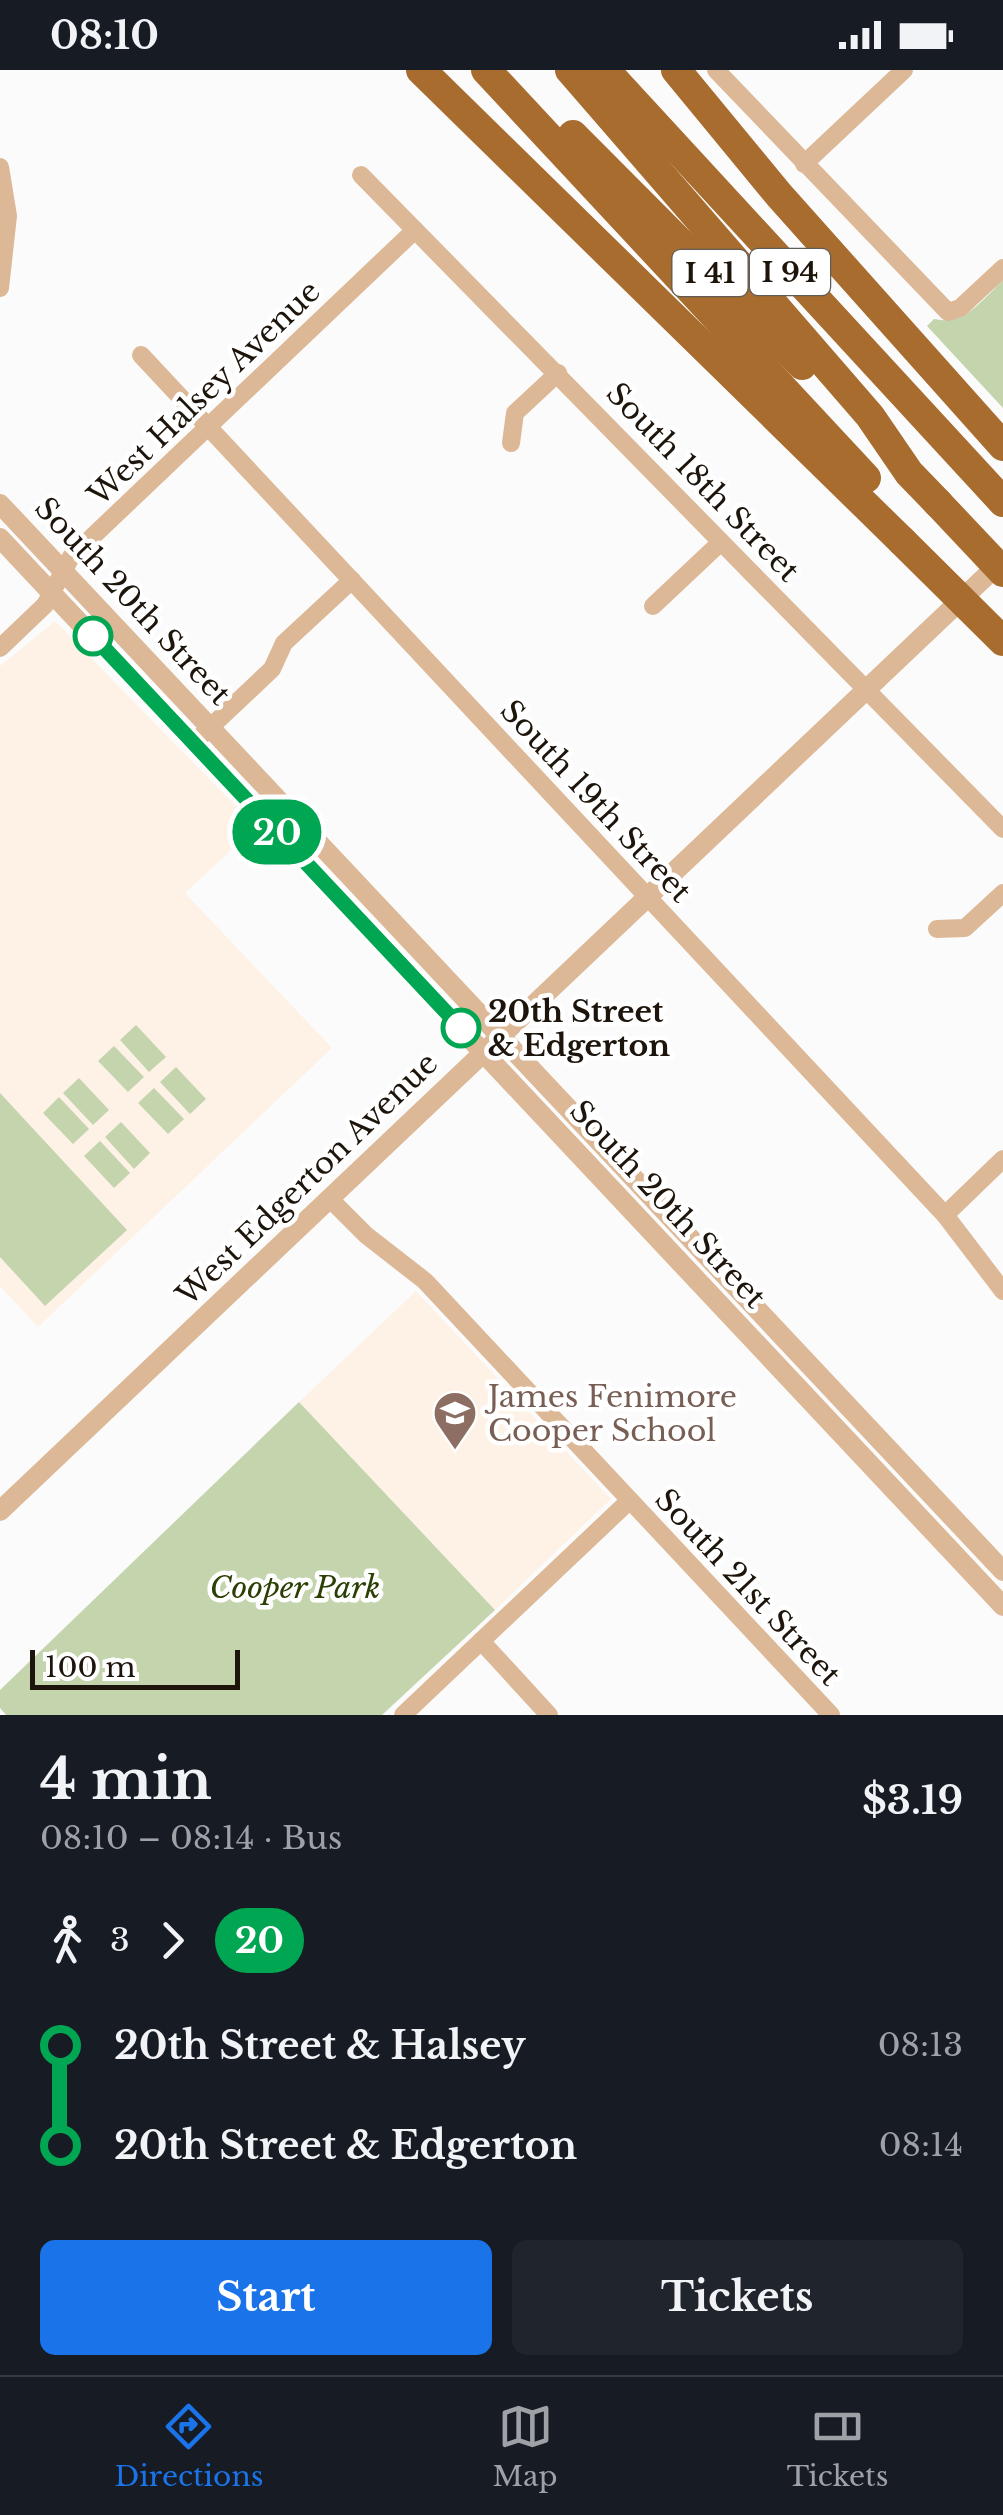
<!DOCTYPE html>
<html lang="en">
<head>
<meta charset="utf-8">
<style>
	:root { --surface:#171b24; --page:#20242c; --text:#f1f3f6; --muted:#9ea1a6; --line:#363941; --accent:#1a73e8 }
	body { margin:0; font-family:"Libre Baskerville",serif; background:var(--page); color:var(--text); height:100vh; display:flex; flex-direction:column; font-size:38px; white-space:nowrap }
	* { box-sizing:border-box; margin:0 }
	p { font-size:32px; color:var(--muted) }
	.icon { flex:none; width:55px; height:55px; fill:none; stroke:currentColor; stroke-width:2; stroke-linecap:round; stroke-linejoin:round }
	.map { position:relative; height:1645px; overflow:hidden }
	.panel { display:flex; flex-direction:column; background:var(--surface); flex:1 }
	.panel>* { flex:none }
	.badge { padding:0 20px; border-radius:32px; font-size:35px; line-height:65px }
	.scale { position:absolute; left:30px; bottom:25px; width:210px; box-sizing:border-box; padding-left:10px; border:5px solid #1d150c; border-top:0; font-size:28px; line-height:35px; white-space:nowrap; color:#1d150c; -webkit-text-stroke:8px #fff; paint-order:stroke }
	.map>.badge { position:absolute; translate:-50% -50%; box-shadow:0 0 0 5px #fff }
	.legs { display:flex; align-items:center; gap:15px; height:110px; padding:0 40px; font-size:32px }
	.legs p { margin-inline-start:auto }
	.head { display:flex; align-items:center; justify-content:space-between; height:170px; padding:0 40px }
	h1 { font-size:55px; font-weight:800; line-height:75px }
	.button { display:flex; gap:20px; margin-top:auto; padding:20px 40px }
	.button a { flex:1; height:115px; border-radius:15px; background:var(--accent); color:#fff; font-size:40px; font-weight:800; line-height:115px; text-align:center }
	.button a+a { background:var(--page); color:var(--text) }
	ul { padding:0 40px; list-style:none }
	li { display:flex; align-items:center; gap:35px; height:100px; font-size:38px }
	li i { display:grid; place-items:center; width:15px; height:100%; margin:0 12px; background:currentColor }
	li i::after { content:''; width:25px; height:25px; margin:-12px; border:8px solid; border-radius:50%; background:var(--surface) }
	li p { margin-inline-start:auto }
	li:first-child i { background:linear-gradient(#0000 50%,currentColor 0) }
	li:last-child i { background:linear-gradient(currentColor 50%,#0000 0) }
	.status { display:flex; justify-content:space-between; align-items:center; height:70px; padding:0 50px; background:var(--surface); direction:ltr }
	.status svg { height:28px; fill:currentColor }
	.menu { display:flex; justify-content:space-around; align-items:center; height:140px; border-top:2px solid var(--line); background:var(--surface); font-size:28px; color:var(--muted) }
	.menu a { display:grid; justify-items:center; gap:5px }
	.menu .active { color:var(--accent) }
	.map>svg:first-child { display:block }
</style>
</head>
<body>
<div class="status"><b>08:10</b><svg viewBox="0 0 49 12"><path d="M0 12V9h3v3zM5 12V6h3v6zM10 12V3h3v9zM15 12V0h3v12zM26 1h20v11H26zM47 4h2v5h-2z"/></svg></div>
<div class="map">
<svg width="1003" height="1645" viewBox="0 0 1003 1645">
	<rect width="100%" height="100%" fill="#fbfbfb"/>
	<!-- built -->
	<g fill="#fef2e6">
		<path d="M55,551L256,757L185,823L332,978L38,1257L0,1216V596Z"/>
		<path d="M416,1221L611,1429L495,1540L299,1332Z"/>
	</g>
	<!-- green -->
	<g fill="#c4d5ae">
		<path d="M1003,210V338L927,256L934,249C965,256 983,229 1003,210Z"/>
		<path d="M136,955L166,987L149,1002L120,970Z"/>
		<path d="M114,976L144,1007L128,1022L98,991Z"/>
		<path d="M176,997L206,1029L190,1044L160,1012Z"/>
		<path d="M79,1008L109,1040L93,1055L63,1023Z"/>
		<path d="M154,1018L184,1049L168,1064L138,1033Z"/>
		<path d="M0,1023L127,1160L45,1236L0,1187Z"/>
		<path d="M59,1027L89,1059L73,1074L43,1043Z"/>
		<path d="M121,1052L150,1083L134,1099L105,1067Z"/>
		<path d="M100,1071L130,1103L114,1118L84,1086Z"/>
		<path d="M299,1332L495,1540L382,1645H6L0,1638V1620Z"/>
	</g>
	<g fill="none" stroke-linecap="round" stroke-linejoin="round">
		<!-- minor -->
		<g stroke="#dcb897" stroke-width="18">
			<path d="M716,0L948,242L960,238L1003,198"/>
			<path d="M804,94L904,0"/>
			<path d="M0,97L8,146L0,218"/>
			<path d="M361,105L1003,759"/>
			<path d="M141,285L945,1145L1003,1221"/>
			<path d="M511,373L515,343L558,303"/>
			<path d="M653,536L721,472"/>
			<path d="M0,578L45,535L71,487L415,160"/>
			<path d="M200,667L272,599L284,573L352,510"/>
			<path d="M937,859L965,858L1003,823"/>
			<path d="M330,1129L366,1165L425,1211L831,1645"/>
			<path d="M945,1145L1003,1089"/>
			<path d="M481,1571L549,1645"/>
			<path d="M403,1645L629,1431"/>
		</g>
		<!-- tertiary -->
		<g stroke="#dcb897" stroke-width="20">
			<path d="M0,434L1003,1501"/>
			<path d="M0,468L1003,1536"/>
			<path d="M0,1441L1003,490"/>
		</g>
		<!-- motorway -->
		<g stroke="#a76c2e" stroke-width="30">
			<path d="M421,0L902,471"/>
			<path d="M486,0L866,408"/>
			<path d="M570,0L870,346L909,403L938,433"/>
			<path d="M605,0L1003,432"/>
			<path d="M676,0L779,125L1003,376"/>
			<path d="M573,65L802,295"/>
		</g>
		<!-- motorway-bridge -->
		<g stroke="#a76c2e" stroke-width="30">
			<path d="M938,433L1003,502"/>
			<path d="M902,471L1003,571"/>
		</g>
	</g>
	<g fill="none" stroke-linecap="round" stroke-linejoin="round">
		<defs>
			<path id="line-1" d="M93,566L461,958"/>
		</defs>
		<!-- line-1 casing -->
		<use href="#line-1" stroke="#fff" stroke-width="22"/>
		<!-- line-1 -->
		<use href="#line-1" stroke="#00a651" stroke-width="15"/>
	</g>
	<!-- icons -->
	<defs>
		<symbol id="school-pin" viewBox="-11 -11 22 30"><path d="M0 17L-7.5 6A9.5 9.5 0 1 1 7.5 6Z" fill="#8d6e63" stroke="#fff"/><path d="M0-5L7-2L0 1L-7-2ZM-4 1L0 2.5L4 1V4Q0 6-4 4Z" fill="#fff"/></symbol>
	</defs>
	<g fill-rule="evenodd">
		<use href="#school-pin" x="430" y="1318" width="50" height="68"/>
	</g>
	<!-- markers -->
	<g fill="#fff" stroke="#00a651" stroke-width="5">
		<circle cx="93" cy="566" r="18"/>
		<circle cx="461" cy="958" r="18"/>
	</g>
	<g text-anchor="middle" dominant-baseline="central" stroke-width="9" stroke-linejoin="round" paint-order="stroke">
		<!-- shield labels -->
		<g fill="#fff" stroke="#615b55" stroke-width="2.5">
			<rect x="750" y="179" width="80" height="46" rx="8"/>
			<rect x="672.5" y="180" width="75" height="46" rx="8"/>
		</g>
		<g font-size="28" font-weight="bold" fill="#1d150c">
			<text x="790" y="202">I 94</text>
			<text x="710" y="203">I 41</text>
		</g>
		<!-- street labels -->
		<g font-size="30" fill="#1d150c" stroke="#fff">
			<text transform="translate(204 323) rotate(-44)">West Halsey Avenue</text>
			<text transform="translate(703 412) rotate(46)">South 18th Street</text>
			<text transform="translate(133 531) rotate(47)">South 20th Street</text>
			<text transform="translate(596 731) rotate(47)">South 19th Street</text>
			<text transform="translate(307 1109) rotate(-44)">West Edgerton Avenue</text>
			<text transform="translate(668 1134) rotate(47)">South 20th Street</text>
			<text transform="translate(748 1517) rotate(47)">South 21st Street</text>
		</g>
		<!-- stop labels -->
		<g font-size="30" font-weight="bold" fill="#1d150c" stroke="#fff" text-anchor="start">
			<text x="488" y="941">20th Street<tspan x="488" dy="34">&amp; Edgerton</tspan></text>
		</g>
		<!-- education labels -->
		<g font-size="30" fill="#785e54" stroke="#fff" text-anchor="start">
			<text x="488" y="1326">James Fenimore<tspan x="488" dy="34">Cooper School</tspan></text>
		</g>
		<!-- park labels -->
		<g font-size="30" font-style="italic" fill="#2c3f04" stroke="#fff">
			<text x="295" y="1517">Cooper Park</text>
		</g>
	</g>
</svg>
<div class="scale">100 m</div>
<b class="badge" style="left:277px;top:762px;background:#00a651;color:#fff">20</b>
</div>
<section class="panel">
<div class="head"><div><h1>4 min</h1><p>08:10 – 08:14 · Bus</p></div><b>$3.19</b></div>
<div class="legs"><svg class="icon" aria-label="walk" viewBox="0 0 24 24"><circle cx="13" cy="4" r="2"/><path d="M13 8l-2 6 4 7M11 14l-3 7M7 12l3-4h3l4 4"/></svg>3<svg class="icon" aria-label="forward" viewBox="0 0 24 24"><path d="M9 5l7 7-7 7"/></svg><b class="badge" style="background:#00a651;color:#fff">20</b></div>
<ul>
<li><i style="color:#00a651"></i><b>20th Street &amp; Halsey</b><p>08:13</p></li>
<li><i style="color:#00a651"></i><b>20th Street &amp; Edgerton</b><p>08:14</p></li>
</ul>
<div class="button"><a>Start</a><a>Tickets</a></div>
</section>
<nav class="menu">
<a class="active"><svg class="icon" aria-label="directions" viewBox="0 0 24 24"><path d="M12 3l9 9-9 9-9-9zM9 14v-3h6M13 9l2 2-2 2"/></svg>Directions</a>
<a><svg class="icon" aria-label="map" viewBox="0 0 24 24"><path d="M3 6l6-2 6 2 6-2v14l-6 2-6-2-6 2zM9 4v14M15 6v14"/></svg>Map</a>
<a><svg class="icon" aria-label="tickets" viewBox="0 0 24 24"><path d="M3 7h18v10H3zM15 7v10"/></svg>Tickets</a>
</nav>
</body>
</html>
